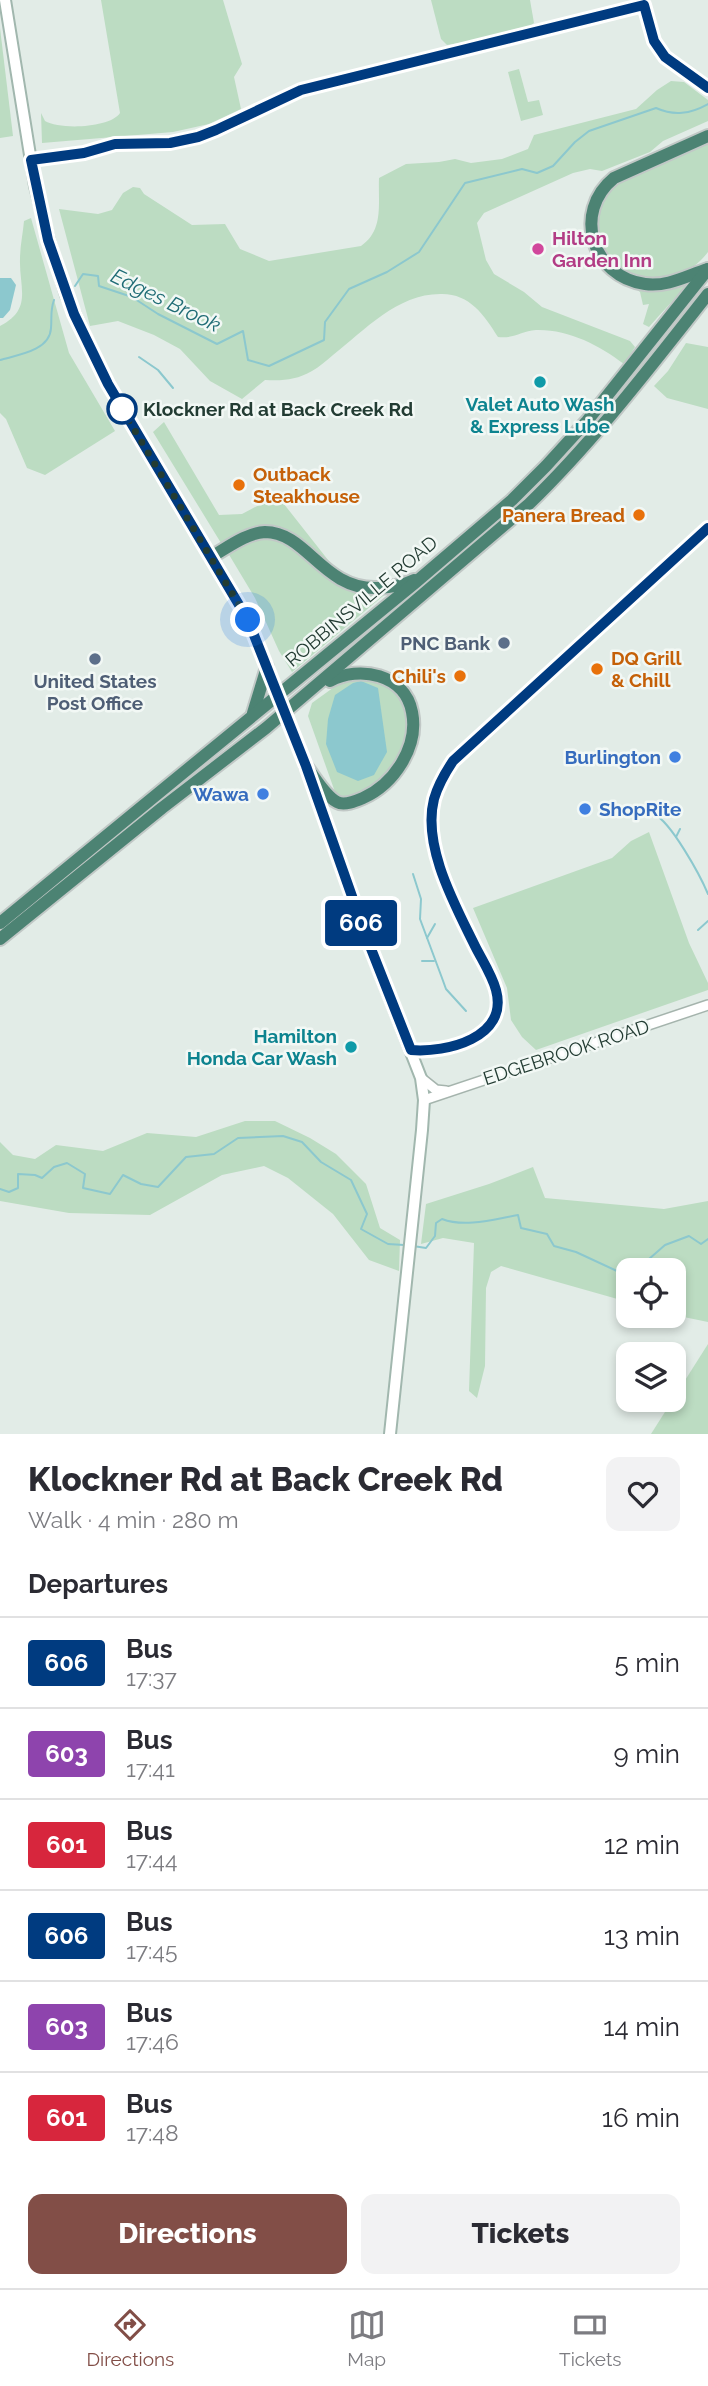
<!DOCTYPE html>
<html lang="en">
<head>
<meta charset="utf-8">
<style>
	:root { --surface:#fff; --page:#f2f2f3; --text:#2b2b33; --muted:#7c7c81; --line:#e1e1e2; --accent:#824e47 }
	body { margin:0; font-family:Raleway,sans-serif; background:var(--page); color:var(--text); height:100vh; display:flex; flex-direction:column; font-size:26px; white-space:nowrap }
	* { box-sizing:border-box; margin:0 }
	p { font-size:23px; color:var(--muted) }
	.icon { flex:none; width:38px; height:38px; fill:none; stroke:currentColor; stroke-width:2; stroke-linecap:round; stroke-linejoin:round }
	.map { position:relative; height:1434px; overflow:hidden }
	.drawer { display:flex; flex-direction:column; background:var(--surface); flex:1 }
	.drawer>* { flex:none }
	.badge { padding:0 14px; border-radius:5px; font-size:24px; line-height:46px }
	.tools { position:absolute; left:616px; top:1258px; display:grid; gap:14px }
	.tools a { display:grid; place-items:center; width:70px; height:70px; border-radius:14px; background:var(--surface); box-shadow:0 4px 10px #0003; font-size:35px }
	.you { position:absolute; width:35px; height:35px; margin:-18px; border:5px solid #fff; border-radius:50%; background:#1a73e8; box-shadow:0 0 0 10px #1a73e833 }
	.map>.badge { position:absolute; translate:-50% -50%; box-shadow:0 0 0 4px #fff }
	h2 { padding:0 28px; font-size:26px; line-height:63px }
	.round { display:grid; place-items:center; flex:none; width:74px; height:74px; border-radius:14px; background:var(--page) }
	.headline { display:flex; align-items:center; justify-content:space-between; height:119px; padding:0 28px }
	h1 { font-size:33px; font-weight:800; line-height:52px }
	.action { display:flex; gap:14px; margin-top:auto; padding:14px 28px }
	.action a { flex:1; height:80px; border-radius:14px; background:var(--accent); color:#fff; font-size:28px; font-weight:800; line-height:80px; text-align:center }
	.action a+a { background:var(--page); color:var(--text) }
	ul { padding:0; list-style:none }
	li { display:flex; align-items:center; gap:21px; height:91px; padding:0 28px; border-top:2px solid var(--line) }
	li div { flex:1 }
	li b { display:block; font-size:26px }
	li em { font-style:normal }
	li .badge { min-width:77px; font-weight:700; text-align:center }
	.tab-bar { display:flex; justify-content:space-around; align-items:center; height:98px; border-top:2px solid var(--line); background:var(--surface); font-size:19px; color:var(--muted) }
	.tab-bar a { display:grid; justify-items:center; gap:4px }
	.tab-bar .selected { color:var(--accent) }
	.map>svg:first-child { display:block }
</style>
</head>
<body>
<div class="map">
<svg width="708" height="1434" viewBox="0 0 708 1434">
	<rect width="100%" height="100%" fill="#e2ece7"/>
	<!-- green -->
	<g fill="#bcdcc2">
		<path d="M101,0H223L242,64L234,77L241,109L209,124L173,132L42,143L41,113L45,121C60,130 110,128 120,113Z"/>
		<path d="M431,0H530L534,23L529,27L477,40L447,45L441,39Z"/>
		<path d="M0,28L13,136L0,138Z"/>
		<path d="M519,69L528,102L539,100L543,115L521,121L508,72Z"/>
		<path d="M671,81L684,82L708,100V121L663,141L650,152L602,171L590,169L573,173L484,213L477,223L486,260L494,274L524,292L542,307L630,341L635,347L624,364C599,345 568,329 536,330C521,331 514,339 498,337C484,315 470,294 442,294C398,293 365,330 333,355C326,361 319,367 312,371C296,380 283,381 265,380L242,399L210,381L180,349L154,335L118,321L90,326L59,209L98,214L112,210L123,193L133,187L140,188L144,194L192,225L225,224L240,249L269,261L361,246C384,230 378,204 379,178L406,164L439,162L455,159L471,163L502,159L528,149L534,135L636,109L657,90Z"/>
		<path d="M708,140V252C656,320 551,249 616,182C626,172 691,148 708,140Z"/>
		<path d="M31,218L69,353L115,431L45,475L27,468L6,419L0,413V326C33,309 19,288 20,259C20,246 23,233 24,221Z"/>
		<path d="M686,282L687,284C675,299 662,312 649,327L643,324L649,304L643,305L640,292L629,284Z"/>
		<path d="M686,343L708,347V409L667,398L654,386L668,371Z"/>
		<path d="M164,422L219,515L242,514L274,497L280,499L332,565L326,566L290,536L238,535L221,543L153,432Z"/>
		<path d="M269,537L282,541L318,569L389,591L292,672L279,651L255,598L228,553L255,538Z"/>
		<path d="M367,676C380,681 394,686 402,699C426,740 385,796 343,799L335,792L308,716L312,703L348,677Z"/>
		<path d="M649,832L689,943L708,983V990L536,1050L522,1037L511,1020L507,988L473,908L612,858L631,841Z"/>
		<path d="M245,1121H275L310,1138L336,1154L366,1184L380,1228L400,1240L399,1271L369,1260L333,1214L288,1178L264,1166L222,1175L150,1215L69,1213L0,1201V1142L13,1155L35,1159L56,1145L103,1151L147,1133L196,1137Z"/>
		<path d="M533,1167L545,1198L664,1209L708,1201V1322L674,1315V1270H628V1302L501,1266L491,1272L486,1288L485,1366L477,1398L469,1391L474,1243L443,1238L421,1244L426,1204L489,1184Z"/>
		<path d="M708,1344V1434H651Z"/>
	</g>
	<!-- water -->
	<g fill="#8cc8ce">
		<path d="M0,278H11L16,285L10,310L3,318H0Z"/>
		<path d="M361,681L378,688L387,752L374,775L358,781L337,772L326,744L328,719L335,695L353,683Z"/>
	</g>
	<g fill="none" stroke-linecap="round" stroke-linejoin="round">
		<!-- stream -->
		<g stroke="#8cc8ce" stroke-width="2">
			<path d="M75,286L83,274L98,276L99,286L132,297L158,314L217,344L243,331L248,360L269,366L324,340L325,322L349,289L387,272L419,252L465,183L522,169L537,173L553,166L575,142L589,131L656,108C674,116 690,114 708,104"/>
			<path d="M139,357L158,370L173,388"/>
			<path d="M0,360C17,355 50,351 51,328C52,317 50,311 54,300"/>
			<path d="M654,814C671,822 700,875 708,894"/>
			<path d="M676,837L680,829"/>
			<path d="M413,874L421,899L420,919L442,978L446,989L466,1011"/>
			<path d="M698,930L708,921"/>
			<path d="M427,938L435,924"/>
			<path d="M422,961H434"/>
			<path d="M0,1189L9,1192L18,1188V1174L35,1175L42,1178L54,1167L67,1163L85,1174L83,1188L110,1194L123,1175L141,1184L158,1187L186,1157L214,1154L238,1138L283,1136L302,1142L321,1162L351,1180L367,1214L361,1229L388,1244L404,1245"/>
			<path d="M413,1246L426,1248L435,1236L436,1223L442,1219C465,1228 495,1219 518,1215L521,1228L547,1234L554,1246L576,1252L619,1272L641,1266L665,1245L689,1236L701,1244L708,1239"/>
		</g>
		<defs>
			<g id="tertiary">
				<path d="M421,1078L436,1090L446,1091"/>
				<path d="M424,1100L708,1005"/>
			</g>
			<path id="secondary" d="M5,0L35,186L49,240L66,295L108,384L248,620L306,766L366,937L421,1078L424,1100L422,1130L390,1434"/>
			<g id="trunk">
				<path d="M708,269C686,276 668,287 645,284C592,277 572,212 614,178L708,136"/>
				<path d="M211,557C227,548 246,533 265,532C307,532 323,590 377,588C389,587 402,586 414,580"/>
				<path d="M253,713L267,667"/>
				<path d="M306,766C315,777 324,795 337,802C344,806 356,801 363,798C394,784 419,747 412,712C405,674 359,665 330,681"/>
				<path d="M0,923L416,582L512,500L546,466L587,421L708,269"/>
				<path d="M0,939L162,808L266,728L529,504C595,440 651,366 708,294"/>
			</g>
		</defs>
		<!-- tertiary casing -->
		<use href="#tertiary" stroke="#a5b4ad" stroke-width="12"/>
		<!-- secondary casing -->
		<use href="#secondary" stroke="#a1b7ae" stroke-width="14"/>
		<!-- trunk casing -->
		<use href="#trunk" stroke="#c1c8c6" stroke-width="16"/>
		<!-- tertiary -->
		<use href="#tertiary" stroke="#fff" stroke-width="9"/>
		<!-- secondary -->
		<use href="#secondary" stroke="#fff" stroke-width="10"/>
		<!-- trunk -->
		<use href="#trunk" stroke="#4c8373" stroke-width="12"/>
	</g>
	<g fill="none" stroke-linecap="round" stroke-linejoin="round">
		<defs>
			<path id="line" d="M708,88L665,57L654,41L644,5L301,90L216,130L198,137L170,143L115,144L84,153L31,160L48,240L74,314L108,384L248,620L306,766L366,936L411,1050C446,1053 509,1038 496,990C492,975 482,960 475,946C455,905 422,846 434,799C438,785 445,773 453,761L708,528"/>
		</defs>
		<!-- line casing -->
		<use href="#line" stroke="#fff" stroke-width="16"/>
		<!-- line -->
		<use href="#line" stroke="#003b80" stroke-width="10"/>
		<!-- walk -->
		<path stroke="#233c33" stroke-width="7" stroke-dasharray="0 12.6" d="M122,409L119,404L248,620"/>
	</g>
	<!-- markers -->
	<circle fill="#d1479c" stroke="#f2f8f5" stroke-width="2.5" cx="538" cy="249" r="7"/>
	<g fill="#0f9aa8" stroke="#f2f8f5" stroke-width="2.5">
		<circle cx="540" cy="382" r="7"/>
		<circle cx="351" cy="1047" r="7"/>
	</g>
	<circle fill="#fff" stroke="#003b80" stroke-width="3.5" cx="122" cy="409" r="14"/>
	<g fill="#e8710a" stroke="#f2f8f5" stroke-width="2.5">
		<circle cx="239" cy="485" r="7"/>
		<circle cx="639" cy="515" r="7"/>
		<circle cx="597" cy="669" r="7"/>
		<circle cx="460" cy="676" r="7"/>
	</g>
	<g fill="#5c6f8a" stroke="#f2f8f5" stroke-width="2.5">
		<circle cx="504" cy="643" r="7"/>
		<circle cx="95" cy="659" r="7"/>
	</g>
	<g fill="#3f7fe0" stroke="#f2f8f5" stroke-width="2.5">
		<circle cx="675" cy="757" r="7"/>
		<circle cx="263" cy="794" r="7"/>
		<circle cx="585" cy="809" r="7"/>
	</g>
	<g text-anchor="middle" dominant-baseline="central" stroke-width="5" stroke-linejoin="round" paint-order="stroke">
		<!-- hotel labels -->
		<g font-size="19" font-weight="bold" fill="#b23c85" stroke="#f2f8f5" text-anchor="start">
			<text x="552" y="238">Hilton<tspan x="552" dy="22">Garden Inn</tspan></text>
		</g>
		<!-- culture labels -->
		<g font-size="19" font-weight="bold" fill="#0d838f" stroke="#f2f8f5">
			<text x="540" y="404">Valet Auto Wash<tspan x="540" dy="22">&amp; Express Lube</tspan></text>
			<text x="337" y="1036" text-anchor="end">Hamilton<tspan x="337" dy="22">Honda Car Wash</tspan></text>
		</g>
		<!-- stop labels -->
		<g font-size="19" font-weight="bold" fill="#233c33" stroke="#f2f8f5" text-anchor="start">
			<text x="143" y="409">Klockner Rd at Back Creek Rd</text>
		</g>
		<!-- food labels -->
		<g font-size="19" font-weight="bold" fill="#c56008" stroke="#f2f8f5" text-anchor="start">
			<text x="253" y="474">Outback<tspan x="253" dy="22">Steakhouse</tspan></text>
			<text x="625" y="515" text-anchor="end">Panera Bread</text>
			<text x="611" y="658">DQ Grill<tspan x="611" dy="22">&amp; Chill</tspan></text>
			<text x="446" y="676" text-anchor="end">Chili's</text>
		</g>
		<!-- street labels -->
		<g font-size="19" fill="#233c33" stroke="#f2f8f5">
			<text transform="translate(361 601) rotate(-40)">ROBBINSVILLE ROAD</text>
			<text transform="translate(566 1052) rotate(-18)">EDGEBROOK ROAD</text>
		</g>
		<!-- service labels -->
		<g font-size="19" font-weight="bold" fill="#4e5e75" stroke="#f2f8f5" text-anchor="end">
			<text x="490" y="643">PNC Bank</text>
			<text x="95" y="681" text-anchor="middle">United States<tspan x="95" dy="22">Post Office</tspan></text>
		</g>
		<!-- shop labels -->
		<g font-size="19" font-weight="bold" fill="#366cbe" stroke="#f2f8f5" text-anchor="end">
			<text x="661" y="757">Burlington</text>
			<text x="249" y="794">Wawa</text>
			<text x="599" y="809" text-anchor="start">ShopRite</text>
		</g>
		<!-- water labels -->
		<g font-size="21" font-style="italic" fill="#1f6c75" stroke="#f2f8f5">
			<text transform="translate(166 300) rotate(26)">Edges Brook</text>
		</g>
	</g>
</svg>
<div class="tools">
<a><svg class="icon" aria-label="locate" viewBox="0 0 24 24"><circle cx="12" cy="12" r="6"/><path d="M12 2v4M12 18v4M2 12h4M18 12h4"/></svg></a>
<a><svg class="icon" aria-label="layers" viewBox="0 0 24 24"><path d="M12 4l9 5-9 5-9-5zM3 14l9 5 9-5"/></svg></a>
</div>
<div class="you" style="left:248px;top:620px"></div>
<b class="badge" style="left:361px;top:923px;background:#003b80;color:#fff">606</b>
</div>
<section class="drawer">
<div class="headline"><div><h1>Klockner Rd at Back Creek Rd</h1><p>Walk · 4 min · 280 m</p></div><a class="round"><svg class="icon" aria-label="heart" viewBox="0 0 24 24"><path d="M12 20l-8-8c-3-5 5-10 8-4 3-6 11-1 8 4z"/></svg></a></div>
<h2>Departures</h2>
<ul>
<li><span class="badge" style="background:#003b80;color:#fff">606</span><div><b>Bus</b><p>17:37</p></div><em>5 min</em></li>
<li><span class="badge" style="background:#8e44ad;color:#fff">603</span><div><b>Bus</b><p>17:41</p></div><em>9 min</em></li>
<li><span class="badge" style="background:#d7263d;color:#fff">601</span><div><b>Bus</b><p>17:44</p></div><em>12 min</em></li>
<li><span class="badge" style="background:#003b80;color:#fff">606</span><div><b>Bus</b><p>17:45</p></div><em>13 min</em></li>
<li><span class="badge" style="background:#8e44ad;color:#fff">603</span><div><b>Bus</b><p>17:46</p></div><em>14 min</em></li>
<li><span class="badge" style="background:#d7263d;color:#fff">601</span><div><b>Bus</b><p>17:48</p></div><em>16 min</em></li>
</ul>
<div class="action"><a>Directions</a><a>Tickets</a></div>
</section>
<nav class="tab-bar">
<a class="selected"><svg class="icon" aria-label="directions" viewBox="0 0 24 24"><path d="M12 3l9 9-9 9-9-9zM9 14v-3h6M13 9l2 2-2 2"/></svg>Directions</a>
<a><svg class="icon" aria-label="map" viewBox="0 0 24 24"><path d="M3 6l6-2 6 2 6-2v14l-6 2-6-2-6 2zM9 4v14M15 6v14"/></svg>Map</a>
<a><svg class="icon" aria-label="tickets" viewBox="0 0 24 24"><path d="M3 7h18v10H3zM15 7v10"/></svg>Tickets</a>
</nav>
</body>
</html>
